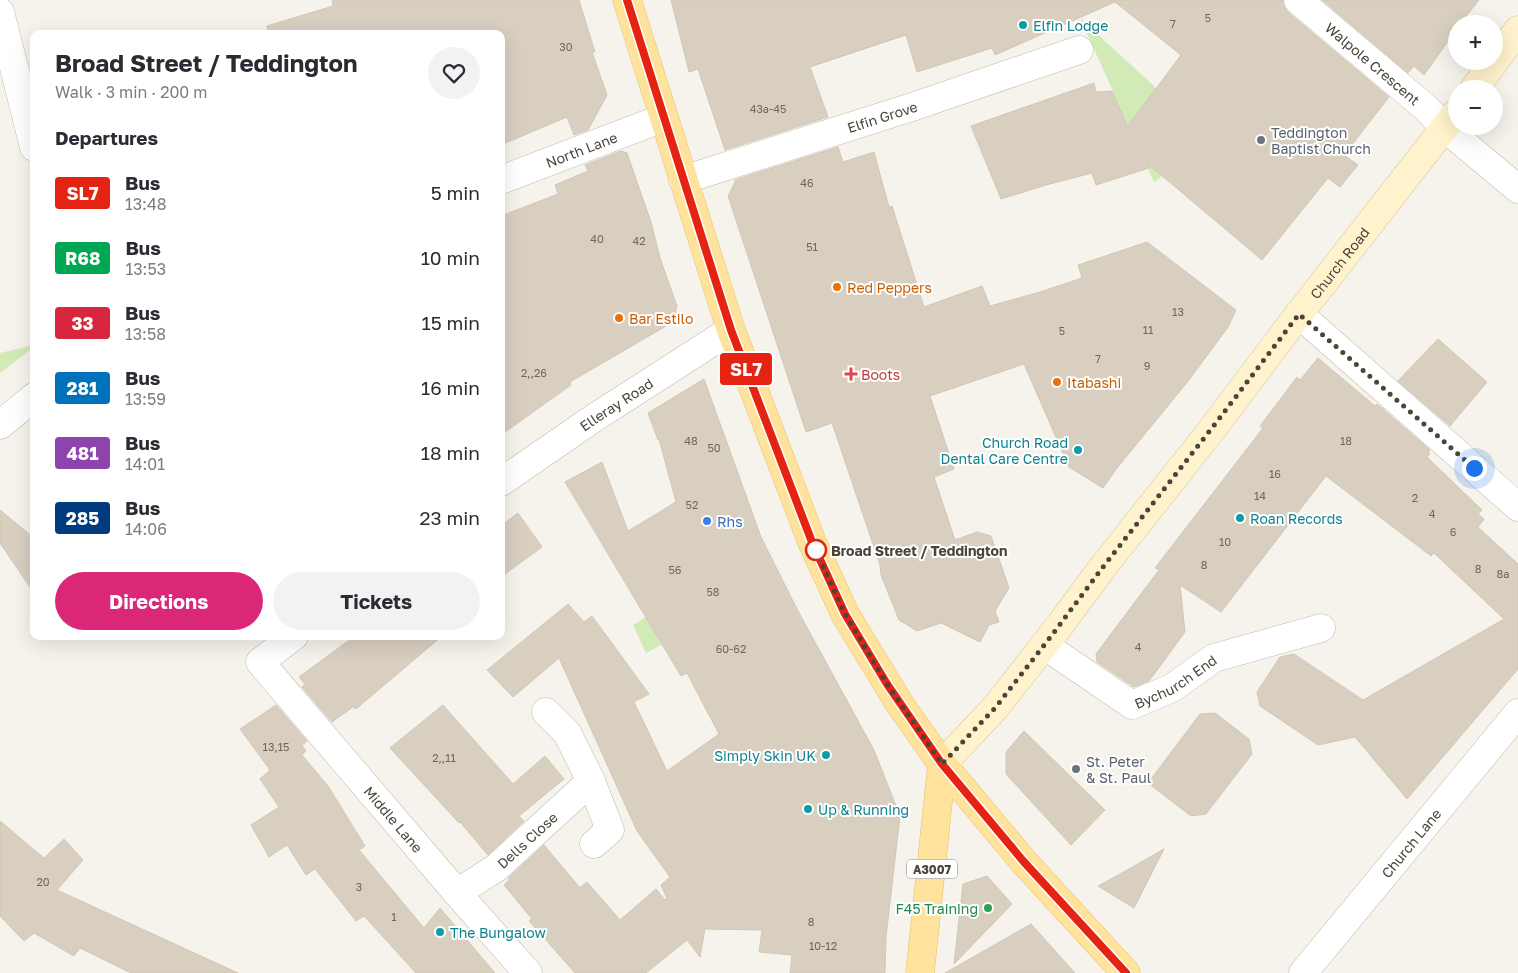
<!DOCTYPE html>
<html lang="en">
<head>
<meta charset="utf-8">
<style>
	:root { --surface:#fff; --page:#f2f2f3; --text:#2b2b33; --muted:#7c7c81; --accent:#db2777 }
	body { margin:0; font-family:"Golos Text",sans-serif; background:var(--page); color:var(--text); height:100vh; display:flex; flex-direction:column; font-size:19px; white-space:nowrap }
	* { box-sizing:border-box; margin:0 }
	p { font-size:16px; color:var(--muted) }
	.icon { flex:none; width:28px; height:28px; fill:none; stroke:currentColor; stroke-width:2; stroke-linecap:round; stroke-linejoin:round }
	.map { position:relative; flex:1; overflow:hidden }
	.panel { position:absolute; left:30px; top:30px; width:475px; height:610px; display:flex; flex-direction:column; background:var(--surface); border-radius:10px; box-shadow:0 5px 20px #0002 }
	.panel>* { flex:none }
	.badge { padding:0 10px; border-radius:4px; font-size:18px; line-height:32px }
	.fabs { position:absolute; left:1448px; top:15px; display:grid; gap:10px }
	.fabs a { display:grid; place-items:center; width:55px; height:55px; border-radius:50%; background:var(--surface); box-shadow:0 5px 20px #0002; font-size:25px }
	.you { position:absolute; width:25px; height:25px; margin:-12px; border:4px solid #fff; border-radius:50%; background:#1a73e8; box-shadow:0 0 0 8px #1a73e833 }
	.map>.badge { position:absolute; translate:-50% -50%; box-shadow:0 0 0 2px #fff }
	h2 { padding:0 25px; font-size:19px; line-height:45px }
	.round { display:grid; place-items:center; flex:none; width:52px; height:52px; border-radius:26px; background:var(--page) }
	.overview { display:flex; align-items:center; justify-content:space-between; height:85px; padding:0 25px }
	h1 { font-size:24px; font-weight:700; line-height:38px }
	.cta { display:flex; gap:10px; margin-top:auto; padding:10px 25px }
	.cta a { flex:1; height:58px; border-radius:30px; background:var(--accent); color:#fff; font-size:20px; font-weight:700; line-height:58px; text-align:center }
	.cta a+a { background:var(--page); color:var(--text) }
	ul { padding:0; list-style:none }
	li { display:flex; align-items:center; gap:15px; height:65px; padding:0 25px }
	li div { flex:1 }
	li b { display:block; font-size:19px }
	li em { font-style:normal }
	li .badge { min-width:55px; font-weight:700; text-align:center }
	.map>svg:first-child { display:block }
</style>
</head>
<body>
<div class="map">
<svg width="1518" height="973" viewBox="0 0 1518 973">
	<rect width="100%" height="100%" fill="#f6f3ec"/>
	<!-- green -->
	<g fill="#d2eab5">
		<path d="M1080,18L1156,88L1161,165L1158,172L1162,176L1154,182Z"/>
		<path d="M34,345V347L0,373V353Z"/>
		<path d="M676,599L691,629L646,653L633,625Z"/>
	</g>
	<!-- building -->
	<g fill="#d8cfc1" stroke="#d3c7b4">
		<path d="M332,0H579L595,52H592L607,95L588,130L574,135L567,117L501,145V34H268L267,26L333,6Z"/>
		<path d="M671,0H1283L1284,6L1288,12L1389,97L1344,155L1358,165L1340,187L1328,178L1262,260L1148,164L1149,168L1096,185L1092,173L1046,185L1001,199L971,126L1094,83L1096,92L1112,91L1128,126L1181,55L1115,2L995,55L992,48L917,72L906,35L810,67L828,117L725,150L698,69L689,72Z"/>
		<path d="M1322,0H1479L1460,24H1456V30L1424,75L1414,66L1408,73Z"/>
		<path d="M838,147L843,162L874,152L889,207L892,206L924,307L982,286L990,306L1040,292L1082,278L1078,265L1147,242L1236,310L1228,327L1189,380L1117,468L1103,488L1069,467L1024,364L930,396L954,469L934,477L955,540L977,532L991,536L1009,588L995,611L999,622L989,625L980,642L941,623L917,631L899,620L881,575L880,565L832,423L806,432L728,196L735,182V180Z"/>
		<path d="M621,151L627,153L651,222L660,258L677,306L673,322L570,382L571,385L501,435V216L558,194L555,185L588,171L585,165Z"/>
		<path d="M1438,339L1487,382L1450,426L1398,381Z"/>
		<path d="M1318,358L1375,406L1377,404L1430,450L1428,452L1430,454L1427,457L1482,510L1478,514L1484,519L1478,527L1518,564V669L1407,799L1355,737L1318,745L1260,706L1257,692L1280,657L1294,654L1363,700L1504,619L1434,553L1431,556L1326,476L1221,612L1180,585L1185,632L1149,681L1134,687L1097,662L1096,654L1159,570L1155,568L1263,428L1260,426L1297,377L1300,380Z"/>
		<path d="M704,379L761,537L798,611L874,750L900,816L886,937L885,973H790L792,955L759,952L762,930L705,929L700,957L687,940L646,973H575L529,921L532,919L504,885L509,880L508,878L544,845L580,888L587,882L620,920L656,889L665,900L667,899L661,885L670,877L637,831L559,658L513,697L487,670L568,604L584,622L592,616L649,694L634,702L667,771L719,734L687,673L681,676L565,482L602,462L628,531L676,502L659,439L658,440L648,413Z"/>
		<path d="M0,510L34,538V593L0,543Z"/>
		<path d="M518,513L542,547L501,577V526Z"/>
		<path d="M355,636H442L356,709L353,707L332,722L302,687L305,684L299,677Z"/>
		<path d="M276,705L307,741L302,745L306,751L302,755L328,786L365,846L359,850L424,928L440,908L495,973H416L364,916L356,921L315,869L306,875L287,845L269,857L251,825L279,807L260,779L270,770L240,729Z"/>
		<path d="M443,705L513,784L545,756L564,779L519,816L524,821L488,855L460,822L459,823L390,748Z"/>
		<path d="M1215,713L1249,739L1252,754L1206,814L1191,816L1148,783L1200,714Z"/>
		<path d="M1024,731L1105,810L1071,845L1006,774V752Z"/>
		<path d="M0,821L44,858L64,839L83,860L57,890L238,973H131L80,948L74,956L34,933L24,941L0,916Z"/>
		<path d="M1164,849L1134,908L1098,886L1120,874Z"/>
		<path d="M987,876L1012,904L954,964L963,884Z"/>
		<path d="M1031,924L1075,973H945Z"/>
	</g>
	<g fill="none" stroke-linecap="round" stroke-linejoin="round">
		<defs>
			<g id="street">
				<path id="s1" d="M1298,0L1426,108L1445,128L1518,189"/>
				<path d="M0,12L34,147"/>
				<path id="s2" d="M501,180L663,118"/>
				<path id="s3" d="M683,180L915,106L1079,50"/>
				<path d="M1299,314L1518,507"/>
				<path d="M0,425L34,397"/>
				<path id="s4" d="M501,482L594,418L731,330"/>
				<path id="s5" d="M294,636L260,662L457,893L528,973"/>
				<path id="s6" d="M1044,645L1132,705L1172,688L1214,658L1321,628"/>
				<path d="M546,712L567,733L591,781L610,830L594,844"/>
				<path id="s7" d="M457,893L496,868L591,781"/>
				<path id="s8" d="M1303,973L1518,713"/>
			</g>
			<g id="secondary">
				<path d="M1474,89L1518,30"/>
				<path id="s9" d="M942,764L995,708L1060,625L1103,567L1213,428L1299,314L1456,113"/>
			</g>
			<g id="primary">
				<path d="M627,0L731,330L812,542L845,614L899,703L942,764L1024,862L1126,973"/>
				<path d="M920,973L942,764"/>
			</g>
		</defs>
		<!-- street casing -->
		<use href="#street" stroke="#c2bbae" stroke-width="29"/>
		<!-- secondary casing -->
		<use href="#secondary" stroke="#d6c79b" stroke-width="29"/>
		<!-- primary casing -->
		<use href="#primary" stroke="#e6c16a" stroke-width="29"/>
		<!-- street -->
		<use href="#street" stroke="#fff" stroke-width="28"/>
		<!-- secondary -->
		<use href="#secondary" stroke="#fff3cd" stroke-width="28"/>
		<!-- primary -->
		<use href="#primary" stroke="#ffe39c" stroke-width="28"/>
	</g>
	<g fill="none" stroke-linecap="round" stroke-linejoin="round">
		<defs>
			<path id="line" d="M627,0L731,330L812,542L845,614L887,684L942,764L1024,862L1126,973"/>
		</defs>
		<!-- line casing -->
		<use href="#line" stroke="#fff" stroke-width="11"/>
		<!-- line -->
		<use href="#line" stroke="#e42313" stroke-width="8"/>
		<!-- walk -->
		<path stroke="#4b4439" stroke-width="5" stroke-dasharray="0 9" d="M816,550L812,542L845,614L887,684L942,764L995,708L1052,635L1103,567L1212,428L1299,314L1474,468"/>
	</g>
	<!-- markers -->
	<g fill="#0f9aa8" stroke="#fff" stroke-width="2">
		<circle cx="1023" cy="25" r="5"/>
		<circle cx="1078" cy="450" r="5"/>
		<circle cx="1240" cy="518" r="5"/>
		<circle cx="826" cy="755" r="5"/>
		<circle cx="808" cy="809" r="5"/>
		<circle cx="440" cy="932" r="5"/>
	</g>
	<g fill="#6b7280" stroke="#fff" stroke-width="2">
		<circle cx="1261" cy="140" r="5"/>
		<circle cx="1076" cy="769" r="5"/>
	</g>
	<g fill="#e8710a" stroke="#fff" stroke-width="2">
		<circle cx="837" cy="287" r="5"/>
		<circle cx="619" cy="318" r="5"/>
		<circle cx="1057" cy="382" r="5"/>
	</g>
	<path fill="#e0444e" stroke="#fff" stroke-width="2" d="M848.5 366.5h5v5h5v5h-5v5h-5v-5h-5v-5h5z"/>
	<circle fill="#3f7fe0" stroke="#fff" stroke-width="2" cx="707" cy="521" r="5"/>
	<circle fill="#fff" stroke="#e42313" stroke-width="2.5" cx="816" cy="550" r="10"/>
	<circle fill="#2e9e5b" stroke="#fff" stroke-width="2" cx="988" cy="908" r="5"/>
	<g text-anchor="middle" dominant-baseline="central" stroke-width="4" stroke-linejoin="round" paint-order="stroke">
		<!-- number labels -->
		<g font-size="11" fill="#6e675b">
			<text x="1208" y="17">5</text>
			<text x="1173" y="23">7</text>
			<text x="566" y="46">30</text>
			<text x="768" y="108">43a-45</text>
			<text x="807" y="182">46</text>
			<text x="597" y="238">40</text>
			<text x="639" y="240">42</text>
			<text x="812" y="246">51</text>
			<text x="1178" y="311">13</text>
			<text x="1148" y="329">11</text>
			<text x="1062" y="330">5</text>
			<text x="1098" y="358">7</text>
			<text x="1147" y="365">9</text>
			<text x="534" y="372">2,,26</text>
			<text x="691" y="440">48</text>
			<text x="1346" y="440">18</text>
			<text x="714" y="447">50</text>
			<text x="1275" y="473">16</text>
			<text x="1260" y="495">14</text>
			<text x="1415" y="497">2</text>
			<text x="692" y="504">52</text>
			<text x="1432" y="513">4</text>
			<text x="1453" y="531">6</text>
			<text x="1225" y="541">10</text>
			<text x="1204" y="564">8</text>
			<text x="1478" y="568">8</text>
			<text x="675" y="569">56</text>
			<text x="1503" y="573">8a</text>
			<text x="713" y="591">58</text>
			<text x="1138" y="646">4</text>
			<text x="731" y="648">60-62</text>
			<text x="276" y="746">13,15</text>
			<text x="444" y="757">2,,11</text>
			<text x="43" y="881">20</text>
			<text x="359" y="886">3</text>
			<text x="394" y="916">1</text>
			<text x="811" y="921">8</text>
			<text x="823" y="945">10-12</text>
		</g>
		<!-- shield labels -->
		<rect fill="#fff" stroke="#817c74" stroke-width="1" x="907" y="859.5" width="50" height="19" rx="4"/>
		<g font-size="12" font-weight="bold" fill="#4b4439">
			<text x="932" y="869">A3007</text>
		</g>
		<!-- culture labels -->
		<g font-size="14" fill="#0d838f" stroke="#fff" text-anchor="start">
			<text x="1033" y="25">Elfin Lodge</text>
			<text x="1068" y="442" text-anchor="end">Church Road<tspan x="1068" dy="16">Dental Care Centre</tspan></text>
			<text x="1250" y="518">Roan Records</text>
			<text x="816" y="755" text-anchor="end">Simply Skin UK</text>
			<text x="818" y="809">Up &amp; Running</text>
			<text x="450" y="932">The Bungalow</text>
		</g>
		<!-- street labels -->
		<g font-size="14" fill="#4b4439" stroke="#fff">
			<text stroke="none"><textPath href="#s1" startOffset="98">Walpole Crescent</textPath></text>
			<text stroke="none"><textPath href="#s3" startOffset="209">Elfin Grove</textPath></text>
			<text stroke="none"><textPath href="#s2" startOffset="86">North Lane</textPath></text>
			<text stroke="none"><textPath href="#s9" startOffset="640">Church Road</textPath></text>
			<text stroke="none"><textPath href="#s4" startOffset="139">Elleray Road</textPath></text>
			<text stroke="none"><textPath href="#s6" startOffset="156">Bychurch End</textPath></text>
			<text stroke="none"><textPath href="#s5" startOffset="249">Middle Lane</textPath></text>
			<text stroke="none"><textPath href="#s7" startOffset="88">Dells Close</textPath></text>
			<text stroke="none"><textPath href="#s8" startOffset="169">Church Lane</textPath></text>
		</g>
		<!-- worship labels -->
		<g font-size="14" fill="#5b616d" stroke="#fff" text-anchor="start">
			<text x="1271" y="132">Teddington<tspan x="1271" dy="16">Baptist Church</tspan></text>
			<text x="1086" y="761">St. Peter<tspan x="1086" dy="16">&amp; St. Paul</tspan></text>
		</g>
		<!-- food labels -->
		<g font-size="14" fill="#c56008" stroke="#fff" text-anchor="start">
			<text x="847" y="287">Red Peppers</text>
			<text x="629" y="318">Bar Estilo</text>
			<text x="1067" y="382">Itabashi</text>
		</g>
		<!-- health labels -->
		<g font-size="14" fill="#be3a42" stroke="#fff" text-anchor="start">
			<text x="861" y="374">Boots</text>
		</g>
		<!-- shop labels -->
		<g font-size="14" fill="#366cbe" stroke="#fff" text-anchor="start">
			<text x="717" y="521">Rhs</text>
		</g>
		<!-- stop labels -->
		<g font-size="14" font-weight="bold" fill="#4b4439" stroke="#fff" text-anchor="start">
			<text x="831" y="550">Broad Street / Teddington</text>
		</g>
		<!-- leisure labels -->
		<g font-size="14" fill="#27864d" stroke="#fff" text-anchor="end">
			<text x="978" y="908">F45 Training</text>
		</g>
	</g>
</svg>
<div class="fabs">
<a>+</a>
<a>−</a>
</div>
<div class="you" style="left:1474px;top:468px"></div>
<b class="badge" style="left:746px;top:369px;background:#e42313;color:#fff">SL7</b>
<section class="panel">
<div class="overview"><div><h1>Broad Street / Teddington</h1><p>Walk · 3 min · 200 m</p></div><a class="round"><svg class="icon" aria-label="heart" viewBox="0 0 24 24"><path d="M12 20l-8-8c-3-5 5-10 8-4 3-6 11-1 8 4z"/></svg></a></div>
<h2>Departures</h2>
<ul>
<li><span class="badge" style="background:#e42313;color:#fff">SL7</span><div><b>Bus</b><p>13:48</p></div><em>5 min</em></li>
<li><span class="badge" style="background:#00a651;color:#fff">R68</span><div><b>Bus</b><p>13:53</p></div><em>10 min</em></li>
<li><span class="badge" style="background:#d7263d;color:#fff">33</span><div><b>Bus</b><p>13:58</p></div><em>15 min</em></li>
<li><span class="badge" style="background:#0072bc;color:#fff">281</span><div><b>Bus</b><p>13:59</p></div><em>16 min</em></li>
<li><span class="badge" style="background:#8e44ad;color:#fff">481</span><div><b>Bus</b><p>14:01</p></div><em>18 min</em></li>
<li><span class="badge" style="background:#003b80;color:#fff">285</span><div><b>Bus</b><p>14:06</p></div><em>23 min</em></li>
</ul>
<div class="cta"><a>Directions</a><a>Tickets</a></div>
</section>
</div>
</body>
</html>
